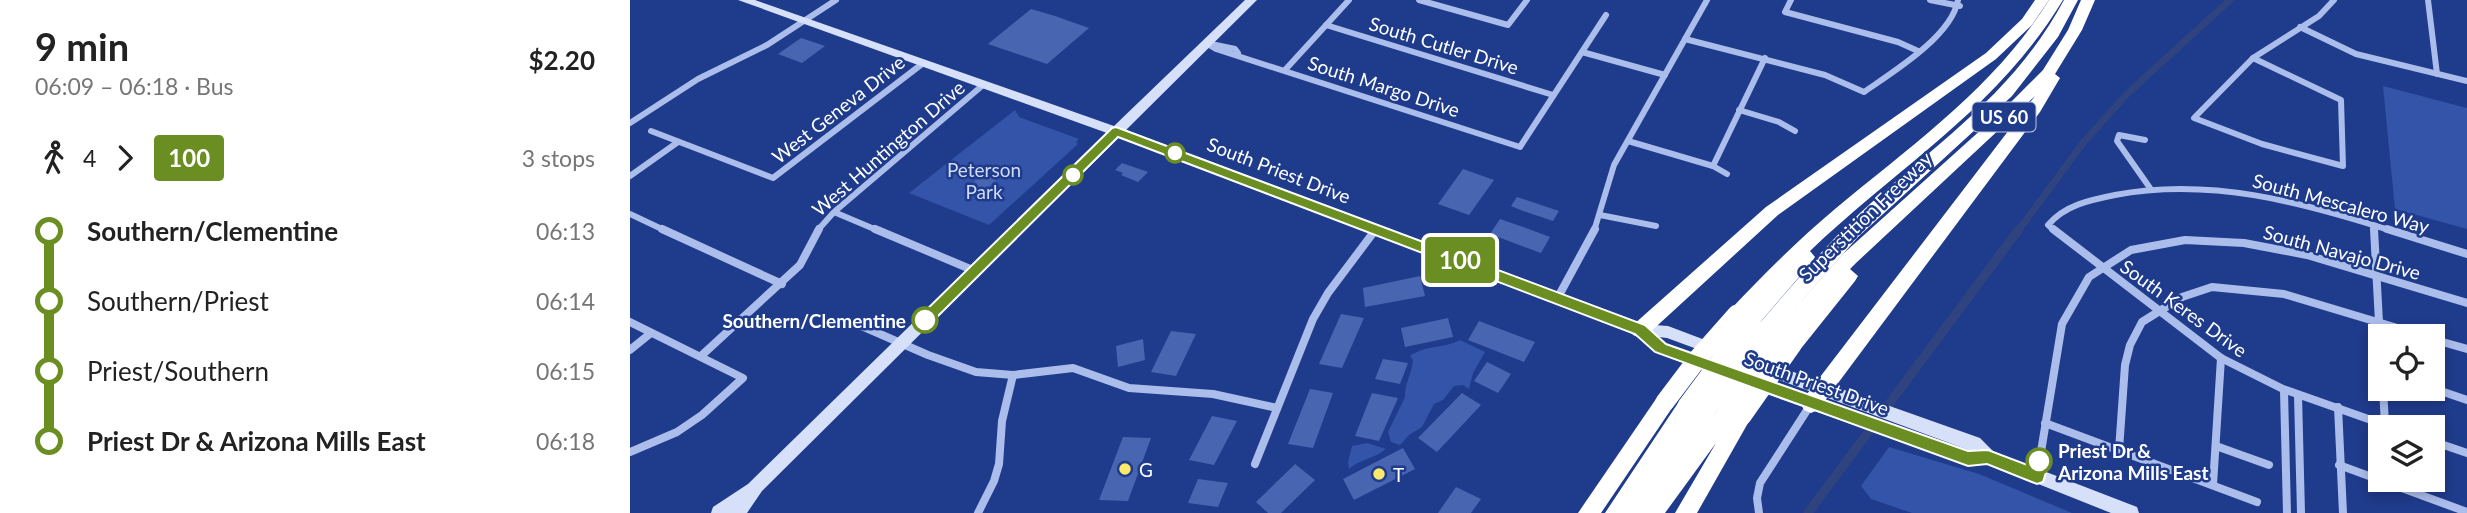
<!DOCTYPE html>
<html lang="en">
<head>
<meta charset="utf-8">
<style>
	:root { --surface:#fff; --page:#f6f6f6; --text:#222; --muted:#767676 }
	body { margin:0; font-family:Lato,sans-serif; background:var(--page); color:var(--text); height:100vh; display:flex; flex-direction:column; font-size:26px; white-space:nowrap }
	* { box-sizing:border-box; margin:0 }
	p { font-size:23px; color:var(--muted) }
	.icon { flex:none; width:38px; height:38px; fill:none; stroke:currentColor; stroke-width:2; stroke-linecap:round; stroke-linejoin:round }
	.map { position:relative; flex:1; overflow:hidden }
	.side { display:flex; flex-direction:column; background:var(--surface); width:630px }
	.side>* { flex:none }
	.badge { padding:0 14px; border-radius:5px; font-size:24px; line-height:46px }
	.fabs { position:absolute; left:1738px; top:324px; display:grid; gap:14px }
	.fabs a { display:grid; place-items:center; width:77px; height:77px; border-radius:0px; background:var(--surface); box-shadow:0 4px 10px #0003; font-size:35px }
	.map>.badge { position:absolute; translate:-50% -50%; box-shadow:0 0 0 4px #fff }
	.legs { display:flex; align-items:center; gap:10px; height:77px; padding:0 35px; font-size:23px }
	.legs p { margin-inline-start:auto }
	.headline { display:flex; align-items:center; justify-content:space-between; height:119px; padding:0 35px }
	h1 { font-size:38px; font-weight:700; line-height:52px }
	ul { padding:0 35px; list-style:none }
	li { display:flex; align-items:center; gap:24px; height:70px; font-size:26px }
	li i { display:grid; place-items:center; width:10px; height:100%; margin:0 9px; background:currentColor }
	li i::after { content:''; width:18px; height:18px; margin:-9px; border:5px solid; border-radius:50%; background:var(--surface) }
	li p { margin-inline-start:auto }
	li:first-child i { background:linear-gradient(#0000 50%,currentColor 0) }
	li:last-child i { background:linear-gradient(currentColor 50%,#0000 0) }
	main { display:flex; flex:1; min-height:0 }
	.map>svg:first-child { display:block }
</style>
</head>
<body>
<main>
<section class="side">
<div class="headline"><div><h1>9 min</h1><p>06:09 – 06:18 · Bus</p></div><b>$2.20</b></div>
<div class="legs"><svg class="icon" aria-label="walk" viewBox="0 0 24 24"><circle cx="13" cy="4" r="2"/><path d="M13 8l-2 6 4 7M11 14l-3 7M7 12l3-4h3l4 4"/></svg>4<svg class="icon" aria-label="forward" viewBox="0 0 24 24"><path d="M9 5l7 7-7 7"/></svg><b class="badge" style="background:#6b8e23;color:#fff">100</b><p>3 stops</p></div>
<ul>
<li><i style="color:#6b8e23"></i><b>Southern/Clementine</b><p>06:13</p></li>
<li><i style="color:#6b8e23"></i><span>Southern/Priest</span><p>06:14</p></li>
<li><i style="color:#6b8e23"></i><span>Priest/Southern</span><p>06:15</p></li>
<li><i style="color:#6b8e23"></i><b>Priest Dr &amp; Arizona Mills East</b><p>06:18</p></li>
</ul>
</section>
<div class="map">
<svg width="1837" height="513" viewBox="0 0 1837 513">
	<rect width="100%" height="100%" fill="#1f3b8b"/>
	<!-- green -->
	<g fill="#3354a8">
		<path d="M1753,86L1837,108V229L1765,209Z"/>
		<path d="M385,110L389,117L449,139L446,142L448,144L359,225L279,193Z"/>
		<path d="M830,340L855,352L843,373L839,389L833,385L824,386L813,400L804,404L792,427L779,435L770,445L761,442L758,432L775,397C774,385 782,373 783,360L780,356C797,344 814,349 830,340Z"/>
		<path d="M737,443L756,449C744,459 730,459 719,469L718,462L722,446Z"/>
		<path d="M1259,447L1349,474L1442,513H1282L1241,499L1231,486Z"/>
	</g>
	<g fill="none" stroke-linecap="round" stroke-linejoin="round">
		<!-- canal-far1 -->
		<path stroke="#2f447f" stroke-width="7" d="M1388,231L1453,143L1496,95L1600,0"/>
		<!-- canal -->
		<path stroke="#2f447f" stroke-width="9" d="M1178,513L1389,229"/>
	</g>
	<!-- building -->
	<g fill="#4865b2">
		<path d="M401,9L425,16L459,28L417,64L358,44Z"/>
		<path d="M171,38L195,46L172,63L148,54Z"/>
		<path d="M492,163L518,172L508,182L491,175L493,173L485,170Z"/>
		<path d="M833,169L864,180L839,215L808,204Z"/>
		<path d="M355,173L368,178L349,195L340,191L348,184L344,182Z"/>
		<path d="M887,197L929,211L923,221L893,211L881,206Z"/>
		<path d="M870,219L896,228L920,237L911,253L860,234Z"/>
		<path d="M790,276L795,296L735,307L733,288Z"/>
		<path d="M711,314L734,318L712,368L689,364Z"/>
		<path d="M818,318L823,337L775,347L771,328Z"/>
		<path d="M849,321L905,342L894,362L838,340Z"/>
		<path d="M541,331L566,334L546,376L521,372Z"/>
		<path d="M513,339L515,360L488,367L486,346Z"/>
		<path d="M753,359L778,363L770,384L745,379Z"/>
		<path d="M857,362L881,374L868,393L844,381Z"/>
		<path d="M680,389L703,393L683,448L658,444Z"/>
		<path d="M742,393L768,398L749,441L725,436Z"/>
		<path d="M832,393L851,405L807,452L788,438Z"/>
		<path d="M582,416L607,421L584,465L559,460Z"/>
		<path d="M493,437L521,438L498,501L469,500Z"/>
		<path d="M773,448L785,469L724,500L713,479Z"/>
		<path d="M665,464L685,480L651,513H638L626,502Z"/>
		<path d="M568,479L598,483L588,507L558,503Z"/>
		<path d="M826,487L851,499L841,513H808Z"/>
	</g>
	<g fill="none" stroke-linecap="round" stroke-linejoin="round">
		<!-- street-far1 -->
		<g stroke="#abbdeb" stroke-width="6">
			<path d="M789,0L878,25L897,0"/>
			<path d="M1161,0L1155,12L1268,42L1288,51"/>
			<path d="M1300,0L1330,6"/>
			<path d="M1798,0L1807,74"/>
			<path d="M696,25L923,95"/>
			<path d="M1670,27L1726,54L1837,81"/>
			<path d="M1055,39L1195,75L1234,92C1263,72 1322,36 1328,0"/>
			<path d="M576,43L586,49L890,147L976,15"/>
			<path d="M581,44L605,49L608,53"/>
			<path d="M952,52L1035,75"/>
			<path d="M1623,58L1711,100L1713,166L1632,144L1564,118Z"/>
			<path d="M1623,58L1689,16L1704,0"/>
			<path d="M655,70L719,0"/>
			<path d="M1109,110L1149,122L1165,131"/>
			<path d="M0,123L68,79L137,45L206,0"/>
			<path d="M21,131L143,178L292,64"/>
			<path d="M1515,140L1489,135L1487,141L1520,188"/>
			<path d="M998,141L1083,166L1097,174"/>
			<path d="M1083,166L1135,58"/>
			<path d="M0,176L48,142"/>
			<path d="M204,212L249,231"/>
			<path d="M0,214L36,231"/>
			<path d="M970,215L1026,226"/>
			<path d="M1744,227V231"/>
			<path d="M187,231L204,212L353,85"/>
			<path d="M964,231L984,165L1077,0"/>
			<path d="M1425,231L1418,225C1435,205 1460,200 1485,195C1579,177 1672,202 1762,231"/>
		</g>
		<!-- street -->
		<g stroke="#abbdeb" stroke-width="8">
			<path d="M32,229L152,284"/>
			<path d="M245,229L345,271"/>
			<path d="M1423,229L1591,358L1653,389L1761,427"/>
			<path d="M1744,229L1750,341"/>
			<path d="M1757,229L1837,254"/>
			<path d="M927,299L965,229"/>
			<path d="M0,322L113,378L72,415L47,432L0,452"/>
			<path d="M227,324L298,355L346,372L383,375L443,368L499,388L583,394L647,408"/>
			<path d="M1802,339L1837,349"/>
			<path d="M0,350L21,333"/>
			<path d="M71,356L170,265L189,229"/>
			<path d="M1753,388L1755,425"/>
			<path d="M1802,388L1837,400"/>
			<path d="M1654,391L1657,513"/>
			<path d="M1668,395L1671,513"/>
			<path d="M1708,407L1713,513"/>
			<path d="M1415,423L1627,502"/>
			<path d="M1802,441L1837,453"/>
			<path d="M1586,446L1639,465"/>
			<path d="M1489,450L1495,365L1500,345L1512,322L1552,297L1582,287L1654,294L1794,336"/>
			<path d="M625,464L683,319L698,293L746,229"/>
			<path d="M1709,465L1837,512"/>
			<path d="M1407,476L1432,324L1459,277L1501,250L1555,240L1614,243L1677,255L1837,303"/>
			<path d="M1583,485L1591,358"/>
			<path d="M348,513L364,481L369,464L372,421L383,375"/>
			<path d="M1129,513L1127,498L1130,483L1181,404"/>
		</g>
		<!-- secondary -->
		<g fill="#d7e0f9" fill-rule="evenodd">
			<path d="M108,0H125L484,126L615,0H627L496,130L1011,324L1038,326L1091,346L1094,350L1091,354L1086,356L1037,338L1028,337L1035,344L1077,358L1080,363L1077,368L1072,369L1067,368L1025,352L1005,334L489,137L132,491L117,513H81L83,507L118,484L477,133Z"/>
			<path d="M1138,363L1350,438L1364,452L1507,507L1509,513H1481L1358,464L1338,465L1122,389L1119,384L1122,379L1127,377L1341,451L1133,374L1130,369L1133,364Z"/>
		</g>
		<!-- highway -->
		<g fill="#fff" fill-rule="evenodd">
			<path d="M1405,0H1419L1402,25L1366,59L1148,215L1017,335L1010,338L1003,335L1001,330L1003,325L1136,207L1356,53L1392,19Z"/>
			<path d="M1419,0H1433C1366,110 1270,165 1180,251L1185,257L1182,262L1127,326L1120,329L1113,326L1111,320L1101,319L1098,314L1101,309C1134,274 1168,240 1205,209C1283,144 1365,87 1419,0Z"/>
			<path d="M1434,0H1448L1428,37L1382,96L1228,237L1151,324L1214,253L1373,110L1413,70L1438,30L1451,0H1465L1452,30L1425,74L1430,78L1410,112L1188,410L1181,413L1174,410L1171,404L1174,398L1405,96L1226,263L1220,269L1228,276L1225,281L1169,351L1162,353L1155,351L1153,345L1143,343L1141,338L1143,334L1135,338L1128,335L1126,330L1128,325C1161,287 1193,248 1229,214C1306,143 1383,95 1434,0Z"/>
			<path d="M1035,394L1042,396L1045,402L1042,408L971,513H948L1028,396Z"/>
			<path d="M1057,397L1064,400L1066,407L1076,400L1083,403L1086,409L1083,415L1089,407L1096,404L1105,410L1112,407L1119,410L1122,416L1067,513H1045L1086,443L1035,513H975L1050,400Z"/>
		</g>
		<!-- highway-bridge -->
		<g stroke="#fff" stroke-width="19">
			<path d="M1035,402L1069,357L1107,314"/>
			<path d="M1057,406L1120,321"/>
			<path d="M1076,409L1135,330"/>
			<path d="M1096,413L1150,338"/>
			<path d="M1112,416L1162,345"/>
		</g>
	</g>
	<!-- line-1 -->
	<path fill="#6b8e23" stroke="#fff" stroke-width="2" d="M486,127L1015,325L1036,344L1338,451L1358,450L1400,466L1404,456L1409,454L1415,456C1418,464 1416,474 1413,482L1407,484L1357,464L1338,466L1025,352L1005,334L488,137L300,324H290L288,320L290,316L482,128Z"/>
	<!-- markers -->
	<g fill="#fff" stroke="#6b8e23" stroke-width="3.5">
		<circle cx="545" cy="153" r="9"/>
		<circle cx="443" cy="175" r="9"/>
		<circle cx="295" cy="320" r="12"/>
		<circle cx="1409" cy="461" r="12"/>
	</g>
	<g fill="#fae96b" stroke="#1f3b8b" stroke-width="2.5">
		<circle cx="495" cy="469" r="7"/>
		<circle cx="749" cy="474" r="7"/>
	</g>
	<g text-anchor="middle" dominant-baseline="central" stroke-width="5" stroke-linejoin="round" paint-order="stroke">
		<!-- shield labels -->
		<rect fill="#1f3b8b" stroke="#bcc4dc" stroke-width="2" x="1342.5" y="102.5" width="63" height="29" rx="5"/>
		<g font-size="18" font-weight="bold" fill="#fff">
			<text x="1374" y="117">US 60</text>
		</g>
		<!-- street labels -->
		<g font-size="19" fill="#fff" stroke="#1f3b8b">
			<text transform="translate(814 45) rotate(17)">South Cutler Drive</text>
			<text transform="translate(754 86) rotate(18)">South Margo Drive</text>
			<text transform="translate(208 109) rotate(-38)">West Geneva Drive</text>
			<text transform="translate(258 148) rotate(-41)">West Huntington Drive</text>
			<text transform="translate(649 170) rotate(21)">South Priest Drive</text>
			<text transform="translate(1711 203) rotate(15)">South Mescalero Way</text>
			<text transform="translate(1235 216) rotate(-44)">Superstition Freeway</text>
			<text transform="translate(1712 252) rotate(15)">South Navajo Drive</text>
			<text transform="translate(1554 308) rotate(36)">South Keres Drive</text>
			<text transform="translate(1187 383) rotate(20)">South Priest Drive</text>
		</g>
		<!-- park labels -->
		<g font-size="19" fill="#d0dbf8" stroke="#1f3b8b">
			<text x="354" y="169">Peterson<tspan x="354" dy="22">Park</tspan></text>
		</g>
		<!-- stop labels -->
		<g font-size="19" font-weight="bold" fill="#fff" stroke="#1f3b8b" text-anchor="end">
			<text x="276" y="320">Southern/Clementine</text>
			<text x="1428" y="450" text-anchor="start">Priest Dr &amp;<tspan x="1428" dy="22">Arizona Mills East</tspan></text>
		</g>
		<!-- poi labels -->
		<g font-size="19" fill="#fff" stroke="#1f3b8b" text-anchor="start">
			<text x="509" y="469">G</text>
			<text x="763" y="474">T</text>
		</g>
	</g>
</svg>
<div class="fabs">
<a><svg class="icon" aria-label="locate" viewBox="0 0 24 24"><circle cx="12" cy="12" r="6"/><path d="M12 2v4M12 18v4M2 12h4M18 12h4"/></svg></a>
<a><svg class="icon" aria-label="layers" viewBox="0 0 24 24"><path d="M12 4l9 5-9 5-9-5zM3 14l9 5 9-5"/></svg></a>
</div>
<b class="badge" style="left:830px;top:260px;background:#6b8e23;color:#fff">100</b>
</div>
</main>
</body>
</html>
